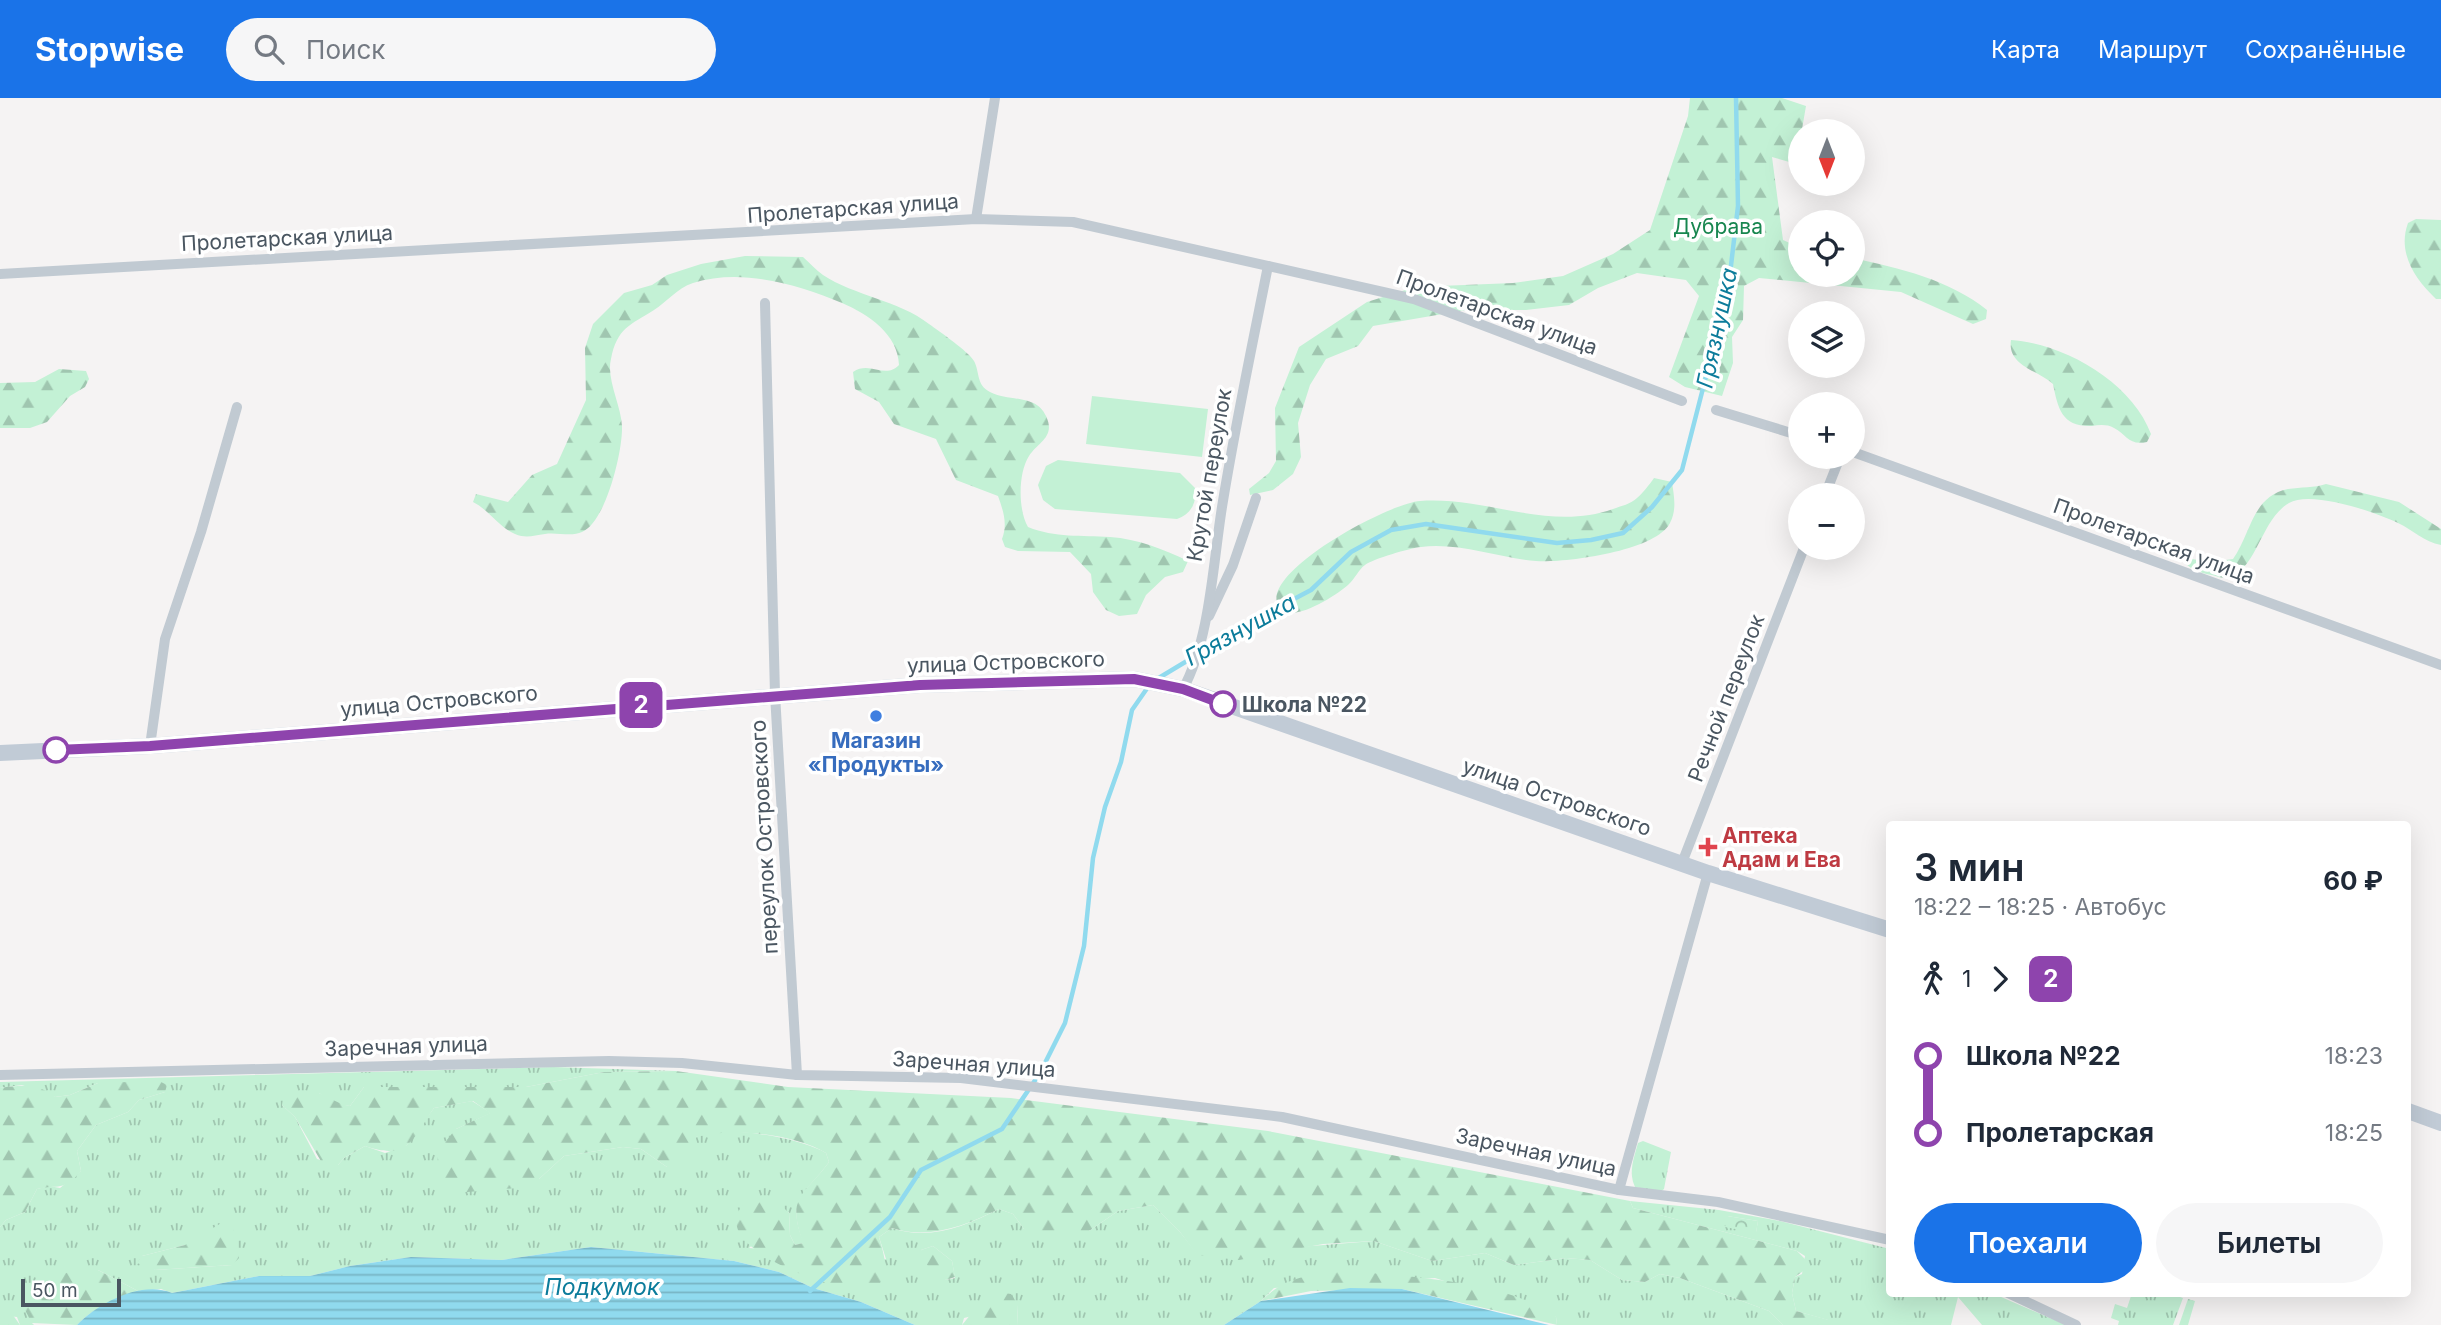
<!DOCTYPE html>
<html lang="ru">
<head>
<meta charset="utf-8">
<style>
	:root { --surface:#fff; --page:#f6f6f7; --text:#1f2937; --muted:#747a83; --accent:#1a73e8 }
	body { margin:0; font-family:Inter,sans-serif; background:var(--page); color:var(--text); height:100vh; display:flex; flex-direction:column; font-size:26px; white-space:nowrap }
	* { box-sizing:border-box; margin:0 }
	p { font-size:23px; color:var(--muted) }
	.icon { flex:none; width:38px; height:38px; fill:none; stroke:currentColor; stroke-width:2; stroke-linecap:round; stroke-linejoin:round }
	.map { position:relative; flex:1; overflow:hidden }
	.drawer { position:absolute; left:1886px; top:723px; width:525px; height:476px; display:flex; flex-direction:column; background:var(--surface); border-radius:7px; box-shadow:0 7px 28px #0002 }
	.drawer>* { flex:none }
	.badge { padding:0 14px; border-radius:10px; font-size:24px; line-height:46px }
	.needle { width:46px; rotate:180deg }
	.buttons { position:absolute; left:1788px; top:21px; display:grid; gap:14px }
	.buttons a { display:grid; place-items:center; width:77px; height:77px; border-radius:50%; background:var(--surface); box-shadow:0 7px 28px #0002; font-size:35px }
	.scale { position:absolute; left:21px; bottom:18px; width:100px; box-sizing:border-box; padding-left:7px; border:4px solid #4a5661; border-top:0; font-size:19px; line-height:24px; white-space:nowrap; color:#4a5661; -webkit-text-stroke:5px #fff; paint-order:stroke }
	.map>.badge { position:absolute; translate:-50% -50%; box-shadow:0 0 0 4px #fff }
	.legs { display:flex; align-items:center; gap:10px; height:77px; padding:0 28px; font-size:23px }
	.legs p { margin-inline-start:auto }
	.overview { display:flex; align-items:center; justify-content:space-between; height:119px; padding:0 28px }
	h1 { font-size:38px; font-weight:600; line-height:52px }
	.button { display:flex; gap:14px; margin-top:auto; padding:14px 28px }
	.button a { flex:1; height:80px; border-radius:42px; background:var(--accent); color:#fff; font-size:28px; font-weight:600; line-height:80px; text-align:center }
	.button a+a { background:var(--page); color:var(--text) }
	ul { padding:0 28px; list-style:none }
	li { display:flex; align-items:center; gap:24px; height:77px; font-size:26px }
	li i { display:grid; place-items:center; width:10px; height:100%; margin:0 9px; background:currentColor }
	li i::after { content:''; width:18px; height:18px; margin:-9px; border:5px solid; border-radius:50%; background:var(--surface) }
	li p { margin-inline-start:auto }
	li:first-child i { background:linear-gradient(#0000 50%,currentColor 0) }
	li:last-child i { background:linear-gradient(currentColor 50%,#0000 0) }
	header { display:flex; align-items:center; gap:42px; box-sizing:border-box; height:98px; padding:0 35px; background:var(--accent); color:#fff }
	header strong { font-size:33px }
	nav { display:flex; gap:38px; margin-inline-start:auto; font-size:24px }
	.search { width:490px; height:63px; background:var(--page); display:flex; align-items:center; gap:18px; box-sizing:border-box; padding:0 24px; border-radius:38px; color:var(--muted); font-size:26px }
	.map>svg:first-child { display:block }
</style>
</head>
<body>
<header>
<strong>Stopwise</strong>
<div class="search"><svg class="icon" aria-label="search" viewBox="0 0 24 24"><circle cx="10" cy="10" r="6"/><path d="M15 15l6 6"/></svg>Поиск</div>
<nav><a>Карта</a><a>Маршрут</a><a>Сохранённые</a></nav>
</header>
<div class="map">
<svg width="2441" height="1227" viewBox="0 0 2441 1227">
	<defs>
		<pattern id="grass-tufts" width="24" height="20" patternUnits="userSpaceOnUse" patternTransform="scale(1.75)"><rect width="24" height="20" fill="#c3f1d5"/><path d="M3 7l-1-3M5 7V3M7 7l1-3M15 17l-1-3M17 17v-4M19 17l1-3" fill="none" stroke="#a0c6b0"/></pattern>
		<pattern id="forest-firs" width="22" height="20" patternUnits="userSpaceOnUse" patternTransform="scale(1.75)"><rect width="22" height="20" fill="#c3f1d5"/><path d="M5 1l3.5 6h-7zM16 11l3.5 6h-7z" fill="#a0c6b0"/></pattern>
		<pattern id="park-crowns" width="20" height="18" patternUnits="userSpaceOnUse" patternTransform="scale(1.75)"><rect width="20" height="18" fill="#c3f1d5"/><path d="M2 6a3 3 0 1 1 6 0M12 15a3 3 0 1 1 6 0" fill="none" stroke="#a0c6b0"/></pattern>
		<pattern id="water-rules" width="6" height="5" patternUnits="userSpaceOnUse" patternTransform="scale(1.75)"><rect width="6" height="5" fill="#90daee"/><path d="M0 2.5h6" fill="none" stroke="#78b4c4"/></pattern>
	</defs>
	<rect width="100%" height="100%" fill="#f5f3f3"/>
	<!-- grass -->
	<g fill="url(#grass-tufts)" fill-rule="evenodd">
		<path d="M553,969L676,973L604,974L526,989H364L350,1008L336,1006L319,995L282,1007L295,1019L317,1061L338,1067L344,1060L365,1048L385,1055L407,1047L434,1010L472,1003L491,1015L456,1031L539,1081L564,1058L623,1049L641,1051L667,1069C676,1060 687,1043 698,1038C724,1026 801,1040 826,1055L829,1064C806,1096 785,1100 804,1145L795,1147L790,1137L789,1114L749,1150L886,1161L879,1139L892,1130C929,1143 966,1128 999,1111L1013,1116L1024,1131L1089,1133L1118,1113L1153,1107L1180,1134L1198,1157L1374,1143L1432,1163L1485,1155L1514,1167L1566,1160L1590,1162L1622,1182L1645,1184L1660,1176L1680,1180L1769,1213L1783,1227H1557L1556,1219L1435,1180L1274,1190L1261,1203L1224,1227H1017L1018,1207L964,1220L962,1227H915L861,1204L813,1190L779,1174L734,1163L591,1149L502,1162L411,1159L350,1168L310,1178H259L172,1195L161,1191L138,1193L98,1172L32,1225L34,1227H20L17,1219L0,1217V1129L6,1122L25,1114L37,1091L49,1088L60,1090L81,1073L77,1053L96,1027L128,1014L139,1002L165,994L98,985L70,997L55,999L22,987L0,990V984ZM185,1147L232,1167L155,1172L142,1158ZM933,1148L952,1163L955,1180L946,1182L921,1152Z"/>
		<path d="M1643,1043L1671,1054L1664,1091L1660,1094L1635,1089C1628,1074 1634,1060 1638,1045Z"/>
		<path d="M1630,1103L1719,1112L1780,1123L1890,1151V1195H1992L2066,1227H1982L1958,1199L1951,1227H1828V1222L1796,1213L1792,1195L1795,1179L1802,1176L1805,1158L1797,1153L1633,1110ZM1727,1118L1758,1123L1756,1134Z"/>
		<path d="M2132,1195H2168L2183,1200L2173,1227H2118L2119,1223L2111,1220L2115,1206L2127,1210Z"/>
		<path d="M2188,1201L2195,1203L2188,1227H2179Z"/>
	</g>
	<!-- forest -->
	<g fill="url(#forest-firs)">
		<path d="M1690,0H1782L1806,8L1796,66L1772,59L1783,142L1801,150V177H1853V160C1899,170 1950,182 1987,212L1986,221L1973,226L1901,194L1759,180L1744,188L1743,222L1732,239L1733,265L1722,298L1685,289L1669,279L1699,198L1686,182L1637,175L1598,190L1569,207L1526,212H1466L1373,228L1358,248L1326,261L1310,287L1298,325L1301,359L1293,376L1273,392L1250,397L1249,391L1269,375L1276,363L1275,310L1299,249L1367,204L1415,189L1513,185L1563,178L1613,156L1650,132L1688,18Z"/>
		<path d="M2416,121L2441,122V201H2436C2415,181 2397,155 2408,125Z"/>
		<path d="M745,158L803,159C810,165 816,172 823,177C855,198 898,202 929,226C940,234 968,253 974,263C980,274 976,287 990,294C1009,304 1036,296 1046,318C1056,339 1038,344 1029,358C1018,375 1018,412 1028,429C1055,440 1082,437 1110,439C1138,441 1163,451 1188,463L1183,474L1165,479L1146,497L1137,516L1119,518L1106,512L1093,494L1091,476L1070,454L1018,453L1005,449L1002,441C1008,426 1003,412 998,398L956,382L936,341L894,326L879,304L855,291L853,274C870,262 885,282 899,267C898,236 868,216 842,205C797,186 741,170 693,185C677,190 667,204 654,212C630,227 617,230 611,261C606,281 621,307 622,328C623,352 606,424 582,434C572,439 556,434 545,436C534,437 527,441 515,436C501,431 489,412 473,404L476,396L508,404L532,377L557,366L586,302L585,250L593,226L624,195L652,187L667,177L701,166Z"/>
		<path d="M2011,242C2063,245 2132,284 2151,336L2147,344C2129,348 2127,337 2114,330C2107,326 2099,327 2092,328C2062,329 2058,311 2053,286C2038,272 2007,268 2011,242Z"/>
		<path d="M59,271L86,273L89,281L85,289L70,298L47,324L30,330H0V285L35,284Z"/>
		<path d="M1654,380L1672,384C1674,399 1677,411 1670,425C1656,453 1566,465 1536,463C1499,460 1458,444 1421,449C1410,450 1373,461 1365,467C1358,472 1355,481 1348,487C1337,497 1284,532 1277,505C1267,470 1390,405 1420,403C1485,398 1549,434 1613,411C1621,408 1631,406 1637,400C1643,395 1649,387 1654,380Z"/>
		<path d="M2326,386L2399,404L2441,431V447C2424,444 2413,432 2398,425C2375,414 2311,392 2289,405C2262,421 2258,465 2233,478C2227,482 2219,479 2212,477C2200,475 2192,472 2184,464L2186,460L2210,464L2233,461C2251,436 2252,398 2288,391C2301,389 2314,390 2326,386Z"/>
		<path d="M676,973L788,989L1011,1000L1268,1033L1630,1103L1633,1110L1797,1153L1807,1163L1806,1171L1795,1179L1792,1195L1796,1213L1829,1222L1828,1227H1783L1769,1213L1680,1180L1660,1176L1645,1184L1622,1182L1590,1162L1566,1160L1514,1167L1485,1155L1432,1163L1374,1143L1323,1146L1239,1162L1197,1157L1180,1134L1153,1107L1118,1113L1089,1133L1046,1141L1024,1131L1013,1116L999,1111C965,1128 929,1142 892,1130L879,1139C884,1157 890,1173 878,1188C871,1189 863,1191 856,1191C826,1189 750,1161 738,1132C731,1114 748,1095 767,1099C776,1101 783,1109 789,1115L790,1137L795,1147L803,1145C786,1097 804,1098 829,1064L826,1055C794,1036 731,1029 696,1039L697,1055L687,1068L667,1069L641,1051L623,1049L564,1058L539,1081L516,1090L455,1095L439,1080L437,1053L456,1031L490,1015L473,1003L434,1010C412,1042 408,1063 365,1048L344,1060L338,1067L325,1070L295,1019L282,1007L284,998C295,996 308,992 319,995C330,999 337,1006 350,1008L364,989H526L604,974Z"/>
		<path d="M159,983L167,987L165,994L139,1002L128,1014L96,1027L77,1053L81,1073C64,1094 58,1086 37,1091L25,1114L6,1122L0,1129V990C22,987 37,985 55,999L70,997L98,985Z"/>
		<path d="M223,1124L231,1127L235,1135L239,1160L232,1167L155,1172L137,1165L142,1158L185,1147Z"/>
		<path d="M933,1148L952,1163L955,1179L946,1182C934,1175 923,1167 921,1152Z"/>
		<path d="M81,1171L98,1172L138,1193C115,1201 94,1209 77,1227L32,1225L25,1212L28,1200L62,1176Z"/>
		<path d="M1336,1173C1392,1176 1513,1183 1556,1219L1557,1227L1402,1191L1311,1193L1261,1203C1284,1180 1305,1178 1336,1173Z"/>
		<path d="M990,1193L1011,1196L1018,1207L1017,1227H962Z"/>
		<path d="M10,1213L20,1227H0V1217Z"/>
	</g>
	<!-- park -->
	<path fill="url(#park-crowns)" d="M1727,1118L1758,1123L1756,1135L1725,1129Z"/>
	<!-- pitch -->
	<g fill="#c3f1d5">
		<path d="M1092,298L1208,311L1202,359L1086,346Z"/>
		<path d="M1058,362L1180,375L1195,390C1197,405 1191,416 1177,421L1055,411L1043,402L1038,387L1046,368Z"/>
	</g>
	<!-- water -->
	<g fill="url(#water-rules)">
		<path d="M591,1149L734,1163L779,1174L813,1190L861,1204L915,1227H77C98,1205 142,1182 172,1195L259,1178H310L350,1168L411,1159L502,1162Z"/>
		<path d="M1350,1190L1402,1191L1549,1227H1224L1261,1203Z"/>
	</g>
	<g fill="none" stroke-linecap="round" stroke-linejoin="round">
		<!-- stream -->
		<g stroke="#90daee" stroke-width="4.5">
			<path d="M1157,581L1260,519L1311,492L1351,454L1391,432L1426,426L1557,445L1591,442L1623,435L1652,409L1682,372L1728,193L1738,108L1736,0"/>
			<path d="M810,1193L890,1119L921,1072L1002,1031L1040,975L1065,925L1084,848L1093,760L1105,709L1121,664L1132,612L1148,589"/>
		</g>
		<!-- street -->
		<g stroke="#c1cad2" stroke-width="10">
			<path d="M976,121L995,0"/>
			<path d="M0,176L976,121L1073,124L1414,201L1682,303"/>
			<path d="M765,205L775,596L797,977"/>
			<path d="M1716,312L1801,338"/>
			<path d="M1853,354L2441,567"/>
			<path d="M1825,397L1840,359"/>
			<path d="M1209,518L1233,467L1256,400"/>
			<path d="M1183,591C1210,542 1213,465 1222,409C1235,328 1252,248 1268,168"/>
			<path d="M150,648L165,541L201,434L237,309"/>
			<path d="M1682,765L1804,450"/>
			<path d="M0,977L609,963L682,965L797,977L961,980L1282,1019L1619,1092L1718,1104L1890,1142"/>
			<path d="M1619,1092L1708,775"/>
			<path d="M2008,1195L2076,1227"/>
		</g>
		<!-- secondary -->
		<g stroke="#c1cbd6" stroke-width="16">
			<path d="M0,655L150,648L920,587L1134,581L1183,591L1708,775L1890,832"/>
			<path d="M2408,1013L2441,1025"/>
		</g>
	</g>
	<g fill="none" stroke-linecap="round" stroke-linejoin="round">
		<defs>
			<path id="line-1" d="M56,652L150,648L920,587L1134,581L1183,591L1223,606"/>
		</defs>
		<!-- line-1 casing -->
		<use href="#line-1" stroke="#fff" stroke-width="16"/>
		<!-- line-1 -->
		<use href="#line-1" stroke="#8e44ad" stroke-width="10"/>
	</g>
	<!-- markers -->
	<g fill="#fff" stroke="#8e44ad" stroke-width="3.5">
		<circle cx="1223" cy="606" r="12"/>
		<circle cx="56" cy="652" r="12"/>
	</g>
	<circle fill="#3f7fe0" stroke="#fff" stroke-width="2.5" cx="876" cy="618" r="7"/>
	<path fill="#e0444e" stroke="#fff" stroke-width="2.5" d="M1704.5 738.5h7v7h7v7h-7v7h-7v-7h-7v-7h7z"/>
	<g text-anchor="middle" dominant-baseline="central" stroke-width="7" stroke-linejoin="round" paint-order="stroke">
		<!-- street labels -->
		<g font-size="21" fill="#4a5661" stroke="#fff">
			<text transform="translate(853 110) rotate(-4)">Пролетарская улица</text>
			<text transform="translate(287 140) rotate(-3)">Пролетарская улица</text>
			<text transform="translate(1497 214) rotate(20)">Пролетарская улица</text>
			<text transform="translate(1209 377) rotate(-80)">Крутой переулок</text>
			<text transform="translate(2154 443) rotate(20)">Пролетарская улица</text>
			<text transform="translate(1006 564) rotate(-2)">улица Островского</text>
			<text transform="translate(1726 600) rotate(-69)">Речной переулок</text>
			<text transform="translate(439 603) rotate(-5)">улица Островского</text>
			<text transform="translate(1557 699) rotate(19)">улица Островского</text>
			<text transform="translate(764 739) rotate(-93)">переулок Островского</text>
			<text transform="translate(406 948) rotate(-2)">Заречная улица</text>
			<text transform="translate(974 966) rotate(4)">Заречная улица</text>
			<text transform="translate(1536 1054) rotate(12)">Заречная улица</text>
		</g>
		<!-- park labels -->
		<g font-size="21" fill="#17864f" stroke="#fff">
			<text x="1718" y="128">Дубрава</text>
		</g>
		<!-- stop labels -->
		<g font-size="21" font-weight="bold" fill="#4a5661" stroke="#fff" text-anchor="start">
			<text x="1242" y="606">Школа №22</text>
		</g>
		<!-- shop labels -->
		<g font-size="21" font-weight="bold" fill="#366cbe" stroke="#fff">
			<text x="876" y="642">Магазин<tspan x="876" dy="24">«Продукты»</tspan></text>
		</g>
		<!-- health labels -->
		<g font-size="21" font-weight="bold" fill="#be3a42" stroke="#fff" text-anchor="start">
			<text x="1722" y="737">Аптека<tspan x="1722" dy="24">Адам и Ева</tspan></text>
		</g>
		<!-- water labels -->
		<g font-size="23" font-style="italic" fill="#0c7c9b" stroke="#fff">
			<text transform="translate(1717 230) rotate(-78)">Грязнушка</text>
			<text transform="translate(1240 532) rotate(-29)">Грязнушка</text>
			<text x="602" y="1189">Подкумок</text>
		</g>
	</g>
</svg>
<div class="buttons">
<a><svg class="needle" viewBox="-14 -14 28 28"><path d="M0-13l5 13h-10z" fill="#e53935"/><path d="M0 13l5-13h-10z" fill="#747a83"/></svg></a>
<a><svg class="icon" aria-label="locate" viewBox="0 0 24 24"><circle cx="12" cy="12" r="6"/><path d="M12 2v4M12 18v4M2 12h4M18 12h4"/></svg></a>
<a><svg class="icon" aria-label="layers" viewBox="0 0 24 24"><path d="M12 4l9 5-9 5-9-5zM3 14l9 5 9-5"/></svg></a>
<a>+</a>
<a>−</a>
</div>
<div class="scale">50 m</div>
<b class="badge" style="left:641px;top:607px;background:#8e44ad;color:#fff">2</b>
<section class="drawer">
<div class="overview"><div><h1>3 мин</h1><p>18:22 – 18:25 · Автобус</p></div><b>60 ₽</b></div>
<div class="legs"><svg class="icon" aria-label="walk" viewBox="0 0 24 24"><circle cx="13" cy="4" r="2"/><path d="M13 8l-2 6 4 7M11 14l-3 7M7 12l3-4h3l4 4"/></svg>1<svg class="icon" aria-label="forward" viewBox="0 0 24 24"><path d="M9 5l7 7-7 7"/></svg><b class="badge" style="background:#8e44ad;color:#fff">2</b></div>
<ul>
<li><i style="color:#8e44ad"></i><b>Школа №22</b><p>18:23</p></li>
<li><i style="color:#8e44ad"></i><b>Пролетарская</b><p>18:25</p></li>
</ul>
<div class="button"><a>Поехали</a><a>Билеты</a></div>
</section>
</div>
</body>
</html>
